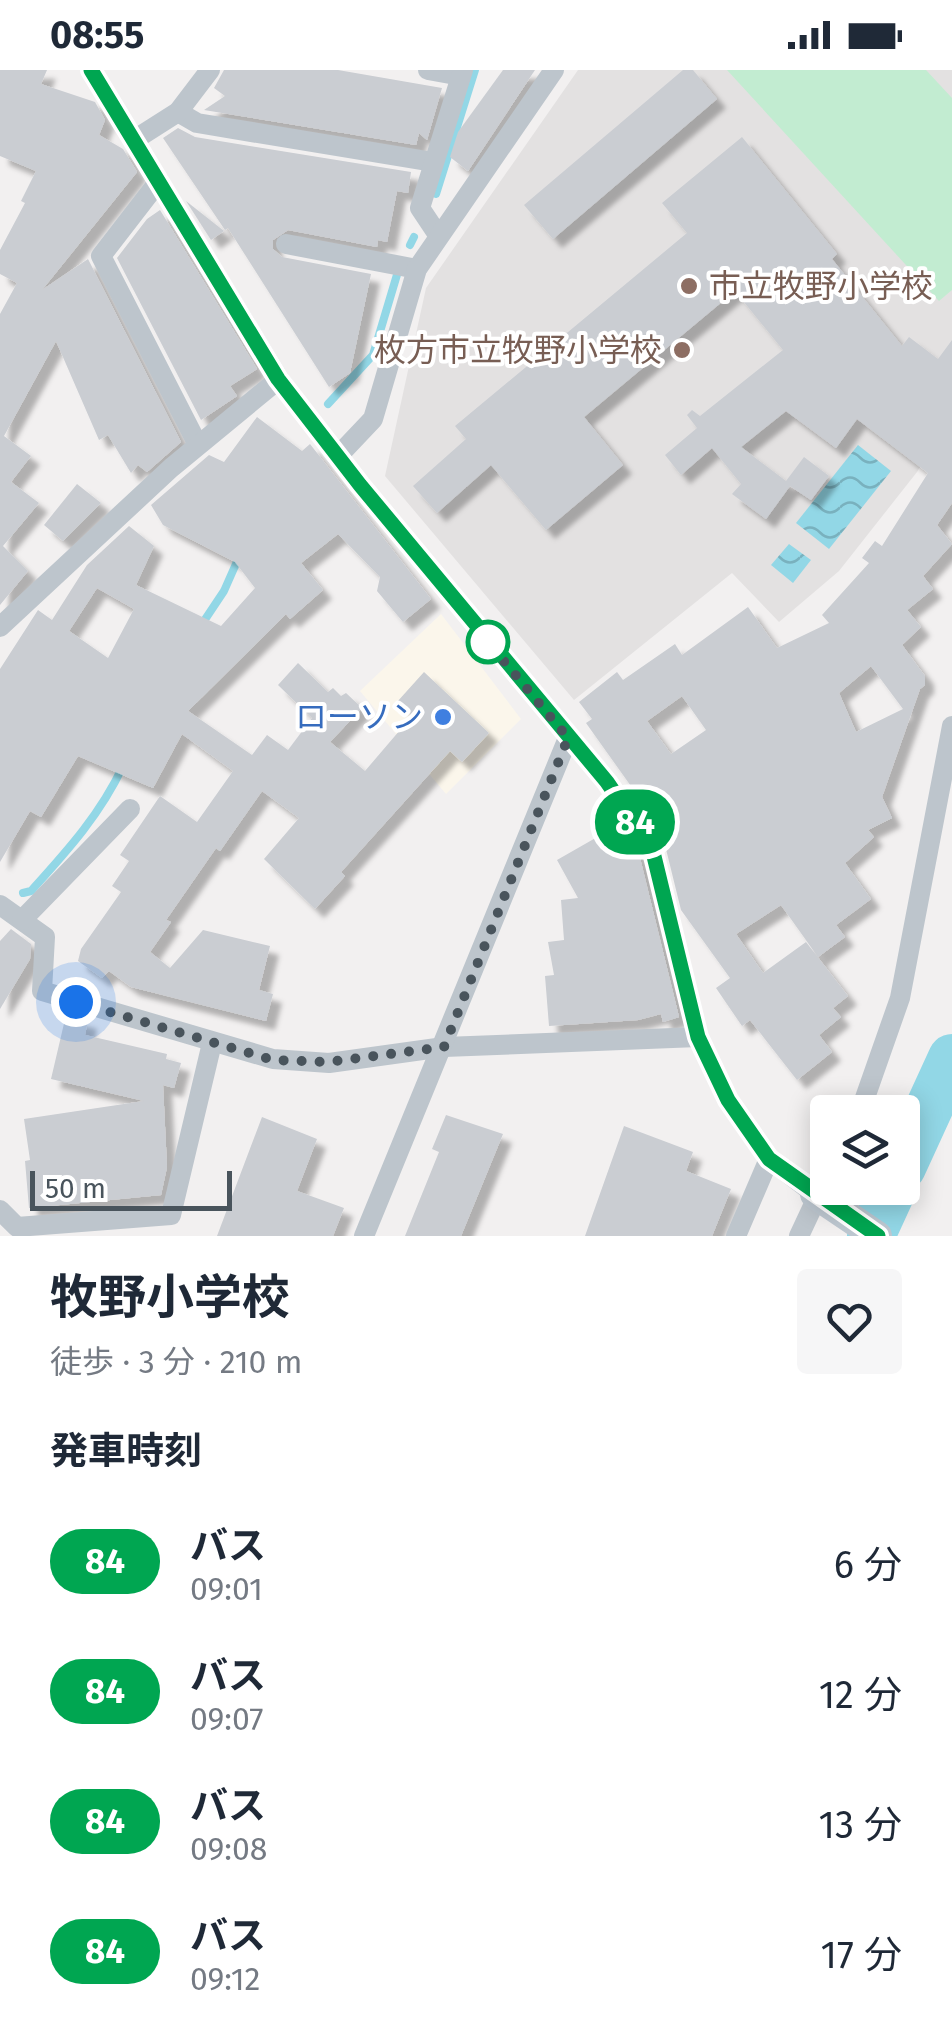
<!DOCTYPE html>
<html lang="ja">
<head>
<meta charset="utf-8">
<style>
	:root { --surface:#fff; --page:#f6f6f7; --text:#1f2937; --muted:#747a83 }
	body { margin:0; font-family:"Fira Sans","Noto Sans JP",sans-serif; background:var(--page); color:var(--text); height:100vh; display:flex; flex-direction:column; font-size:38px; white-space:nowrap }
	* { box-sizing:border-box; margin:0 }
	p { font-size:32px; color:var(--muted) }
	.icon { flex:none; width:55px; height:55px; fill:none; stroke:currentColor; stroke-width:2; stroke-linecap:round; stroke-linejoin:round }
	.map { position:relative; height:1166px; overflow:hidden }
	.panel { display:flex; flex-direction:column; background:var(--surface); flex:1 }
	.panel>* { flex:none }
	.badge { padding:0 20px; border-radius:32px; font-size:35px; line-height:65px }
	.controls { position:absolute; left:810px; top:1025px; display:grid; gap:20px }
	.controls a { display:grid; place-items:center; width:110px; height:110px; border-radius:10px; background:var(--surface); box-shadow:0 5px 25px #0003; font-size:50px }
	.scale { position:absolute; left:30px; bottom:25px; width:202px; box-sizing:border-box; padding-left:10px; border:5px solid #49545c; border-top:0; font-size:28px; line-height:35px; white-space:nowrap; color:#49545c; -webkit-text-stroke:8px #fff; paint-order:stroke }
	.you { position:absolute; width:50px; height:50px; margin:-25px; border:8px solid #fff; border-radius:50%; background:#1a73e8; box-shadow:0 0 0 15px #1a73e833 }
	.map>.badge { position:absolute; translate:-50% -50%; box-shadow:0 0 0 5px #fff }
	h2 { padding:0 50px; font-size:38px; line-height:90px }
	.round { display:grid; place-items:center; flex:none; width:105px; height:105px; border-radius:10px; background:var(--page) }
	.headline { display:flex; align-items:center; justify-content:space-between; height:170px; padding:0 50px }
	h1 { font-size:48px; font-weight:700; line-height:75px }
	ul { padding:0; list-style:none }
	li { display:flex; align-items:center; gap:30px; height:130px; padding:0 50px }
	li div { flex:1 }
	li b { display:block; font-size:38px }
	li em { font-style:normal }
	li .badge { min-width:110px; font-weight:700; text-align:center }
	.status { display:flex; justify-content:space-between; align-items:center; height:70px; padding:0 50px; background:var(--surface); direction:ltr }
	.status svg { height:28px; fill:currentColor }
	.map>svg:first-child { display:block }
</style>
</head>
<body>
<div class="status"><b>08:55</b><svg viewBox="0 0 49 12"><path d="M0 12V9h3v3zM5 12V6h3v6zM10 12V3h3v9zM15 12V0h3v12zM26 1h20v11H26zM47 4h2v5h-2z"/></svg></div>
<div class="map">
<svg width="952" height="1166" viewBox="0 0 952 1166">
	<defs>
		<pattern id="water-waves" width="16" height="10" patternUnits="userSpaceOnUse" patternTransform="scale(2.5)"><rect width="16" height="10" fill="#92d7e6"/><path d="M0 5q4-4 8 0t8 0" fill="none" stroke="#79b1be"/></pattern>
		<filter id="shadow"><feDropShadow dx="9" dy="9" stdDeviation="2.5" flood-color="#0004"/></filter>
	</defs>
	<rect width="100%" height="100%" fill="#f2f0f0"/>
	<!-- commercial -->
	<path fill="#fbf6eb" d="M441,544L521,649L446,724L360,621Z"/>
	<!-- education -->
	<path fill="#e3e1e1" d="M578,0H952V342L917,402L839,501L779,552L732,503L574,630L385,406L426,218Z"/>
	<!-- pitch -->
	<path fill="#c2ecd1" d="M727,0H926L952,28V220L939,231Z"/>
	<!-- water -->
	<g fill="url(#water-waves)">
		<path d="M858,375L891,401L829,479L796,453Z"/>
		<path d="M789,474L811,490L793,513L771,495Z"/>
	</g>
	<g fill="none" stroke-linecap="round" stroke-linejoin="round">
		<!-- stream -->
		<g stroke="#92d7e6" stroke-width="8">
			<path d="M436,124L475,0"/>
			<path d="M410,175L414,167"/>
			<path d="M328,334L373,285L399,198"/>
			<path d="M200,557L224,521L239,487"/>
			<path d="M23,823L31,821C67,781 100,745 123,696"/>
		</g>
		<!-- river -->
		<g stroke="#92d7e6" stroke-width="48">
			<path d="M902,1097L952,988"/>
			<path d="M871,1166L893,1118"/>
		</g>
	</g>
	<!-- building -->
	<g fill="#cacdd2" fill-rule="evenodd" filter="url(#shadow)">
		<path d="M0,0H47L41,14L95,32L105,50L99,65L123,79L137,102L42,220L88,189L181,372L147,402L138,395L131,403L108,365L99,370L56,271L4,366L31,386L11,412L39,433L3,476L28,501L0,535V244L17,213L0,204V180L25,133L21,131L36,101L0,86Z"/>
		<path d="M224,0H338L442,18L427,70L419,63L416,75L204,40L225,26L214,18Z"/>
		<path d="M503,0H535L468,101L450,87L458,62Z"/>
		<path d="M683,0H693L717,29L553,169L524,135Z"/>
		<path d="M178,58L195,67L411,102L408,123L397,121L387,172L378,170L377,177L288,160L273,170V179L282,187L371,204L350,303L329,317L228,158L225,160L163,68Z"/>
		<path d="M742,67L837,184L832,189L902,276L909,267L938,289L952,270V433L937,455L952,474L923,506L933,519L907,540L921,557L902,575L925,606V615L920,619L882,727L892,748L868,760L874,767L845,793L871,829L836,855L845,867L818,887L781,835L736,864L763,903L806,872L848,926L833,938L841,947L819,965L832,982L797,1010L750,950L742,956L716,918L730,908L681,840L664,771L644,742L648,740L586,653L592,649L579,632L617,602L623,610L675,574L682,585L748,537L777,578L829,553L822,545L869,493L862,488L875,471L882,476L928,403L857,349L836,378L786,341L741,377L786,411L804,387L829,406L811,430L790,416L766,449L732,424L741,414L712,378L681,405L665,385L697,358L687,345L692,340L700,346L783,280L735,221L584,347L623,395L546,460L491,395L437,443L413,416L466,369L455,356L687,163L662,133ZM871,596L903,639L856,662L839,623ZM682,626L706,660L671,684L647,651Z"/>
		<path d="M186,131L224,161L211,170Z"/>
		<path d="M160,140L257,299L230,316L237,326L201,350L117,188L147,149Z"/>
		<path d="M257,347L302,381L310,374L431,529L403,552L377,521L380,507L338,464L301,493L323,520L290,549L286,544L188,641L252,685L267,665L288,680L312,648L278,615L298,593L328,622L333,618L341,626L346,623L362,638L330,672L365,701L412,646L397,632L424,602L489,663L462,692L450,681L341,802L345,806L315,839L264,789L299,748L262,721L220,781L216,778L166,850L171,852L150,882L170,898L203,860L270,876L259,920L273,924L266,951L131,917L109,901L102,908L78,891L81,879L121,822L112,816L129,791L120,785L160,726L197,752L233,701L182,664L153,718L78,686L41,747L30,741L0,792V599L38,540L52,550L87,495L129,456L154,476L136,515L221,556L255,518L235,492L163,455L151,435L209,385L224,392ZM97,518L134,539L108,588L69,561Z"/>
		<path d="M77,414L101,433L63,471L44,455Z"/>
		<path d="M620,754L639,784L679,947L663,952L661,944L638,950L549,956L545,906L554,905L548,872L564,870L561,830L578,828L557,790Z"/>
		<path d="M11,859L31,874L30,889L0,939V871Z"/>
		<path d="M66,945L88,950L85,965L167,984L166,989L181,993L174,1018L163,1015L167,1097L161,1125L29,1138L25,1091L30,1090L24,1049L144,1031L51,1009Z"/>
		<path d="M446,1045L503,1064L461,1166H405L439,1082L432,1079Z"/>
		<path d="M262,1047L317,1069L297,1121L344,1138L333,1166H217Z"/>
		<path d="M624,1056L693,1082L686,1101L731,1119L712,1166H585Z"/>
	</g>
	<g fill="none" stroke-linecap="round" stroke-linejoin="round">
		<!-- street -->
		<g stroke="#bdc5cc" stroke-width="20">
			<path d="M91,0L279,309L337,387L607,711L652,778L698,967L728,1030L769,1089L815,1124"/>
			<path d="M428,0L461,6"/>
			<path d="M178,42L197,53L433,92"/>
			<path d="M134,70L178,42L210,0"/>
			<path d="M159,111L101,186L198,375"/>
			<path d="M438,165L420,138L463,0"/>
			<path d="M286,174L417,199"/>
			<path d="M337,387L373,349L417,199L554,0"/>
			<path d="M0,557L171,398L279,309"/>
			<path d="M0,835L45,867L42,921L273,989L329,993L444,977L698,967"/>
			<path d="M22,850L130,739"/>
			<path d="M860,1042L900,928L952,656"/>
			<path d="M0,1140L17,1157L171,1145L212,973"/>
			<path d="M364,1166L568,668"/>
			<path d="M736,1166L769,1089"/>
			<path d="M799,1166L828,1104"/>
		</g>
		<!-- secondary -->
		<path stroke="#bdc7d0" stroke-width="30" d="M815,1124L877,1166"/>
	</g>
	<g fill="none" stroke-linecap="round" stroke-linejoin="round">
		<defs>
			<path id="line" d="M91,0L278,309L360,415L607,712L652,778L698,967L728,1030L769,1089L878,1166"/>
		</defs>
		<!-- line casing -->
		<use href="#line" stroke="#fff" stroke-width="22"/>
		<!-- line -->
		<use href="#line" stroke="#00a651" stroke-width="15"/>
		<!-- walk -->
		<path stroke="#49545c" stroke-width="10" stroke-dasharray="0 18" d="M76,932L273,990L328,992L444,977L568,668L488,572"/>
	</g>
	<!-- markers -->
	<g fill="#8d6e63" stroke="#fff" stroke-width="4">
		<circle cx="689" cy="216" r="10"/>
		<circle cx="682" cy="280" r="10"/>
	</g>
	<circle fill="#fff" stroke="#00a651" stroke-width="5" cx="488" cy="572" r="20"/>
	<circle fill="#3f7fe0" stroke="#fff" stroke-width="4" cx="443" cy="647" r="10"/>
	<g text-anchor="middle" dominant-baseline="central" stroke-width="8" stroke-linejoin="round" paint-order="stroke">
		<!-- education labels -->
		<g font-size="32" fill="#785e54" stroke="#fff" text-anchor="start">
			<text x="709" y="216">市立牧野小学校</text>
			<text x="662" y="280" text-anchor="end">枚方市立牧野小学校</text>
		</g>
		<!-- shop labels -->
		<g font-size="32" fill="#366cbe" stroke="#fff" text-anchor="end">
			<text x="423" y="647">ローソン</text>
		</g>
	</g>
</svg>
<div class="controls">
<a><svg class="icon" aria-label="layers" viewBox="0 0 24 24"><path d="M12 4l9 5-9 5-9-5zM3 14l9 5 9-5"/></svg></a>
</div>
<div class="scale">50 m</div>
<div class="you" style="left:76px;top:932px"></div>
<b class="badge" style="left:635px;top:752px;background:#00a651;color:#fff">84</b>
</div>
<section class="panel">
<div class="headline"><div><h1>牧野小学校</h1><p>徒歩 · 3 分 · 210 m</p></div><a class="round"><svg class="icon" aria-label="heart" viewBox="0 0 24 24"><path d="M12 20l-8-8c-3-5 5-10 8-4 3-6 11-1 8 4z"/></svg></a></div>
<h2>発車時刻</h2>
<ul>
<li><span class="badge" style="background:#00a651;color:#fff">84</span><div><b>バス</b><p>09:01</p></div><em>6 分</em></li>
<li><span class="badge" style="background:#00a651;color:#fff">84</span><div><b>バス</b><p>09:07</p></div><em>12 分</em></li>
<li><span class="badge" style="background:#00a651;color:#fff">84</span><div><b>バス</b><p>09:08</p></div><em>13 分</em></li>
<li><span class="badge" style="background:#00a651;color:#fff">84</span><div><b>バス</b><p>09:12</p></div><em>17 分</em></li>
</ul>
</section>
</body>
</html>
